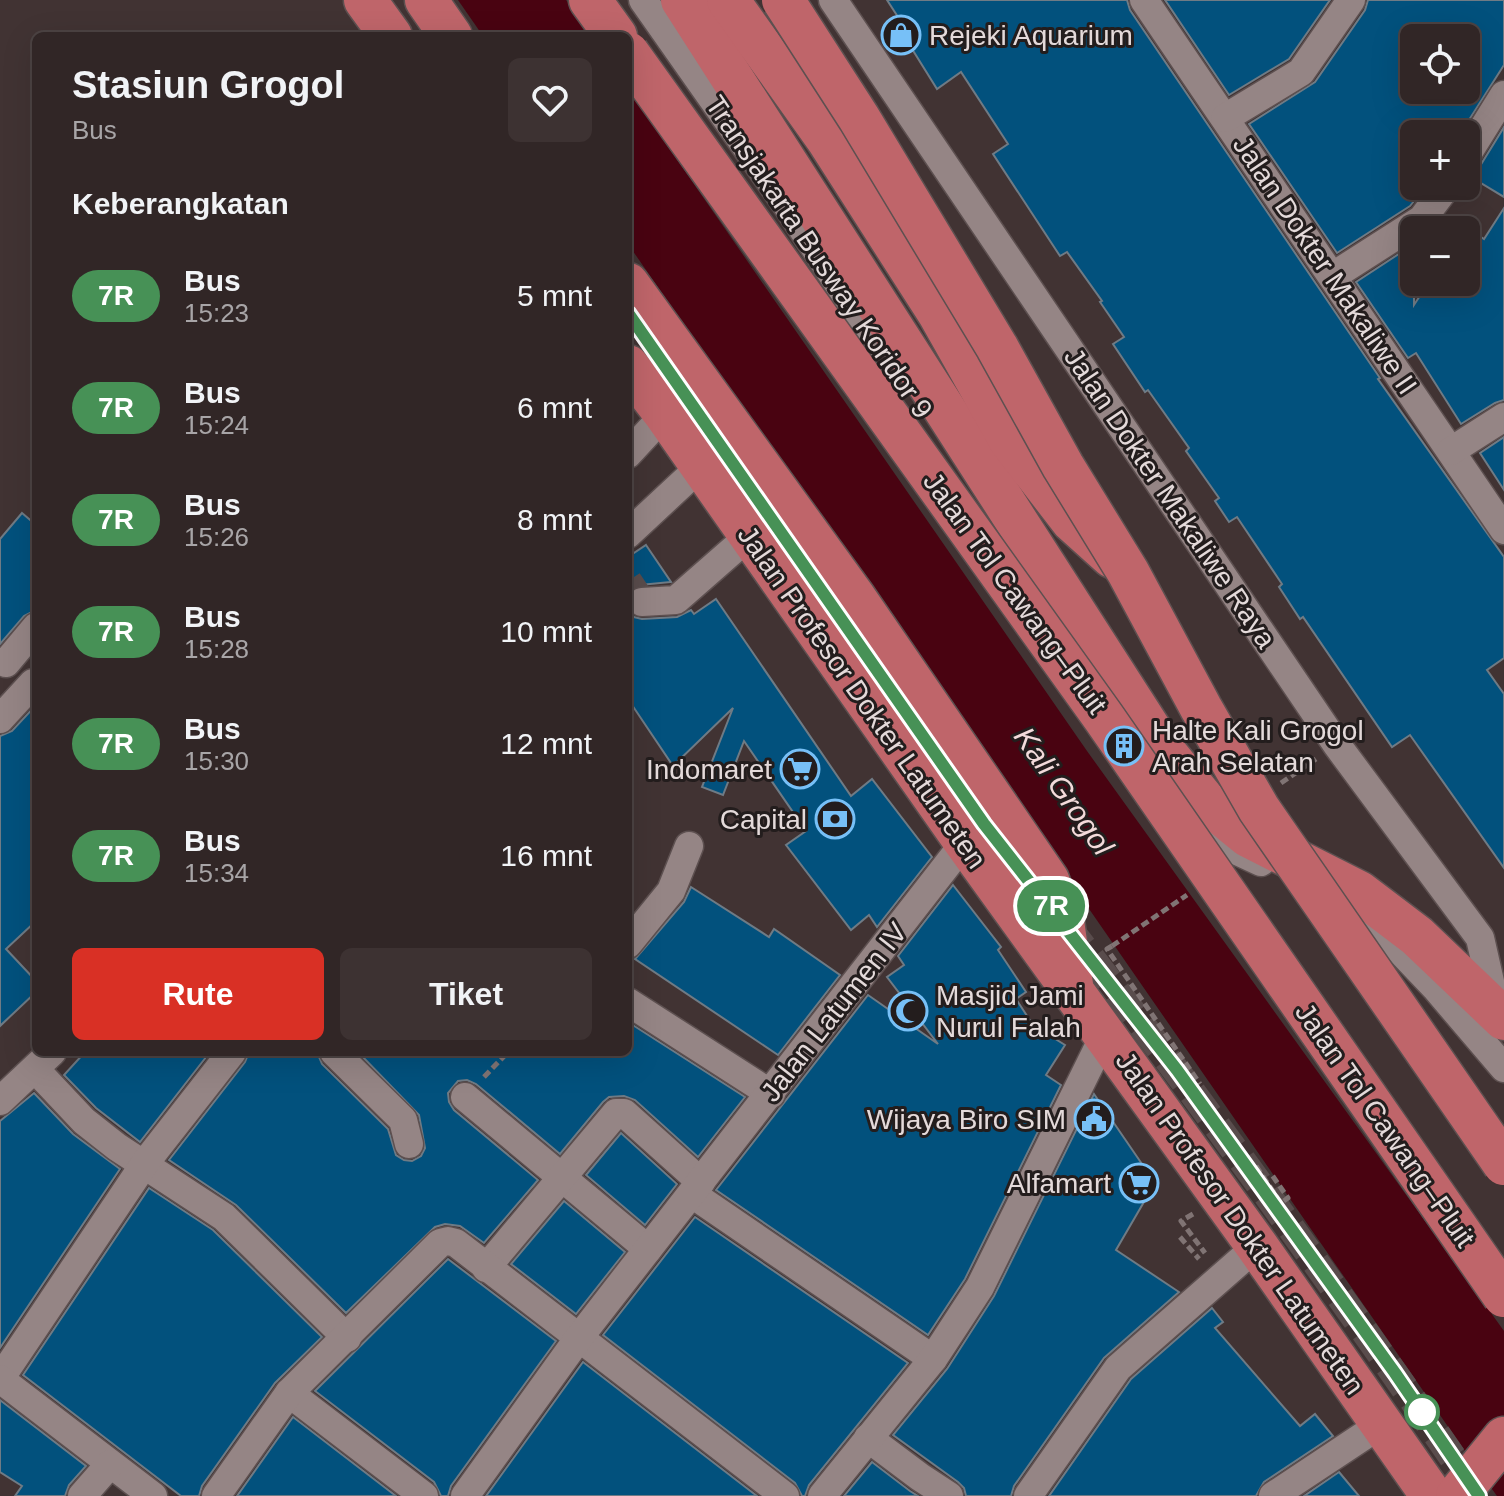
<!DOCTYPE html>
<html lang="id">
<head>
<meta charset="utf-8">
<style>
	:root { --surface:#312626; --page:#3d3232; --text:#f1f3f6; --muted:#a8a5a7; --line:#4c4343; --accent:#d93025 }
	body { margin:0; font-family:Arial,sans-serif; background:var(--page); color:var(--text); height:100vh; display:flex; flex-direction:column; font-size:30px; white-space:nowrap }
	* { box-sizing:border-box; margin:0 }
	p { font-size:26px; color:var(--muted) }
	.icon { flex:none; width:44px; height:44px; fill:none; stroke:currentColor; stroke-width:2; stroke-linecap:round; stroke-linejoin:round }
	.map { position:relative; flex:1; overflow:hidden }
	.sheet { position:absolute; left:32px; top:32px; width:600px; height:1024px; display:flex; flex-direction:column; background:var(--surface); border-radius:12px; box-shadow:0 8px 32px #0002,0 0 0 2px var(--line) }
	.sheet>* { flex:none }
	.badge { padding:0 16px; border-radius:26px; font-size:28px; line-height:52px }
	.buttons { position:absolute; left:1400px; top:24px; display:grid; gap:16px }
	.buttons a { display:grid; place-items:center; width:80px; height:80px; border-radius:12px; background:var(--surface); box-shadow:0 8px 32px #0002,0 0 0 2px var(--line); font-size:40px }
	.map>.badge { position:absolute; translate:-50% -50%; box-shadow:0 0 0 4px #fff }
	h2 { padding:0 40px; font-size:30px; line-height:72px }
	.round { display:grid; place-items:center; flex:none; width:84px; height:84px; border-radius:12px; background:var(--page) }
	.summary { display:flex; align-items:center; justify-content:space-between; height:136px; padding:0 40px }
	h1 { font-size:38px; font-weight:700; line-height:60px }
	.cta { display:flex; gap:16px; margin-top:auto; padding:16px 40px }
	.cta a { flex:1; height:92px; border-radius:12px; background:var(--accent); color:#fff; font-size:32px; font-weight:700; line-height:92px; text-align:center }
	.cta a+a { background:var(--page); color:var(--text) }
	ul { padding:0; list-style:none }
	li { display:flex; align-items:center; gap:24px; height:112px; padding:0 40px }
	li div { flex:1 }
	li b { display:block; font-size:30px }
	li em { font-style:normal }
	li .badge { min-width:88px; font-weight:700; text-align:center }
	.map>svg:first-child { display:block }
</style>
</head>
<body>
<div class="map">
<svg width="1504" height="1496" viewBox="0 0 1504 1496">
	<rect width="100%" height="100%" fill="#413333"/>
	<!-- water -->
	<g fill="#490311">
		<path d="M458,0H566L591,36H483Z"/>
		<path d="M628,89L1087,751L1504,1331V1496H1497L1467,1454L628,244Z"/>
	</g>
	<!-- building -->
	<g fill="#02517d" stroke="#6f7b85" stroke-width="2" fill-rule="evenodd">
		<path d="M887,0H1127L1130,10L1380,378L1378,379L1504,557V658L1487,670L1504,694V868L1410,735L1392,747L1303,617L1300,619L1279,587L1282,584L1237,517L1229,522L1215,501L1219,498L1186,451L1189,448L1148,390L1145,392L1113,344L1124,337L1100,302L1102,301L1067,252L1060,256L993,154L1008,144L961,72L937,89L894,20L898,17Z"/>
		<path d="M1165,0H1330L1289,59L1229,95Z"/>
		<path d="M1368,0H1504V65L1460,134H1414V186H1426L1410,206L1337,253L1249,124L1315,82L1365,10ZM1414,38H1466V90H1414Z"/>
		<path d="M1504,127V197L1466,174L1480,166Z"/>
		<path d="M1504,208V400L1495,403L1461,424L1416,353L1408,358L1356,282L1414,244V305L1429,282H1466V227L1484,239Z"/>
		<path d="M1504,437V490L1480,453Z"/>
		<path d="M22,513L36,525V610L24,616L0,644V539Z"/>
		<path d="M646,545L671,582L640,585L628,593V557Z"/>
		<path d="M716,599L851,796L872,779L932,857L877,927L869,915L851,930L786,845L806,831L744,741L723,795L702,787L733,708L673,766L628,699V611L634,617L642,619L677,617L691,610L694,614Z"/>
		<path d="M36,705V921L6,949L36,981V992L0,1026V736L12,731Z"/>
		<path d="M953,885L1001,947L998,950L1026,992L1016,999L1033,1025L1065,1045L1046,1075L1061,1085L965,1279L928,1335L716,1190L868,995L938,1044L887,977L904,965L898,956Z"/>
		<path d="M691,887L769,937L774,929L840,975L778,1055L635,959L684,902Z"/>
		<path d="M628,1022L745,1097L698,1157L635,1100L624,1096L609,1097L603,1102L560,1154L476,1084L467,1080L458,1081L448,1093L449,1102L454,1110L538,1180L484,1243L460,1226L445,1224L435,1227L346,1313L236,1205L169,1160L245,1062L249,1052H317L322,1064L388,1129L396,1155L404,1160L412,1161L421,1156L425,1148L419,1115L358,1052H628Z"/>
		<path d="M85,1052H210L140,1142L96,1108L64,1075Z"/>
		<path d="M34,1093L73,1134L120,1169L0,1348V1121Z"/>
		<path d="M1094,1094L1155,1183L1116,1250L1179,1292L1104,1358L1014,1486L1011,1496H966L964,1488L958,1482L893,1435L947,1369L994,1296Z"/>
		<path d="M621,1133L677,1184L645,1225L586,1175Z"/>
		<path d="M149,1188L213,1230L322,1337L275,1383L202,1486L199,1496H181L23,1375Z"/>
		<path d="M564,1201L625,1252L576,1314L511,1264Z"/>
		<path d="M695,1217L908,1363L809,1485L805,1496H802L795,1483L603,1335Z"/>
		<path d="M448,1259L556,1341L451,1486L448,1496H441L434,1482L315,1391Z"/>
		<path d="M1212,1308L1223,1322L1215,1328L1300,1426L1315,1414L1333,1436L1264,1482L1256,1496H1049L1131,1379Z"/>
		<path d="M583,1362L757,1496H486Z"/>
		<path d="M0,1400L86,1466L69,1485L65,1496H15L22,1486L0,1472Z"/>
		<path d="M293,1417L396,1496H237Z"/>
		<path d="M872,1462L910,1491L918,1496H844Z"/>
		<path d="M1339,1472L1359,1496H1304Z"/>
	</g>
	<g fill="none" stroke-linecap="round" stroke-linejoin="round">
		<!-- minor-tunnel -->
		<g stroke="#594c4c" stroke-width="28" stroke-dasharray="28 14" stroke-linecap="butt">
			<path d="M734,465L984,824L1010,856"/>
			<path d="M628,581L642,602"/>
			<path d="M1066,925C1209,1111 1345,1301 1478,1494"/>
		</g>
		<defs>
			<g id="minor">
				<path d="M643,0L787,205L877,343"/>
				<path d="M833,0L1337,745L1480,938L1491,986L1482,997"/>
				<path d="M1144,0L1504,530"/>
				<path d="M1225,118L1301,72L1351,0"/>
				<path d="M1466,156L1504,95"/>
				<path d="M1333,276L1422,219L1447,186"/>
				<path d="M1451,451L1504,417"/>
				<path d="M628,454L665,414"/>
				<path d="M628,534L701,466"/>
				<path d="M642,602L676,600L749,536"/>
				<path d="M6,663L36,627"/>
				<path d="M0,719L33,683"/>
				<path d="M1183,804L1220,843L1261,862"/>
				<path d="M1373,922L1435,987L1504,1068"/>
				<path d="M628,944L671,891L689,846"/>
				<path d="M628,1002L771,1094"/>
				<path d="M334,1052L403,1120L409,1144"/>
				<path d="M35,1069L84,1121L117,1147L224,1217L347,1338"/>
				<path d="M465,1097L648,1249"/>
				<path d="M0,1101L52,1052"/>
				<path d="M692,1194L933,1359"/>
				<path d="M486,1268L616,1113H624L701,1182"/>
				<path d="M0,1379L145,1163L232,1052"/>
				<path d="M0,1379L153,1496"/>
				<path d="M289,1393L424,1496"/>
				<path d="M868,1438L920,1477L949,1496"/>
				<path d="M82,1496L110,1464"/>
				<path d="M216,1496L289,1393L440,1243L448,1241L456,1243L785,1496"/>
				<path d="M465,1496L578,1339L965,842"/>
				<path d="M822,1496L933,1359L980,1287L1105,1034"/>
				<path d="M1028,1496L1118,1368L1257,1246"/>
				<path d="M1273,1496L1383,1423"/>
			</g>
			<g id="highway">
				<path d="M365,0L391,36"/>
				<path d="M426,0L451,36"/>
				<path d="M590,0L616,36"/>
				<path d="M682,0L1164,751L1205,801L1248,836L1359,892L1417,936L1504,1019"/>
				<path d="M728,0L827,139L939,314L1011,442L1072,521L1112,557"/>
				<path d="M628,284L855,598L1048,880L1063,921L1072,985"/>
				<path d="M628,366L665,414L965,842L1257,1246L1432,1496"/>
				<path d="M1457,1496L1504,1438"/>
			</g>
		</defs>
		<!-- minor casing -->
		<use href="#minor" stroke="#5d5050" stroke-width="31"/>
		<!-- highway casing -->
		<use href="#highway" stroke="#5d5050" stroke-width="45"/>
		<!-- path -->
		<g stroke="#807474" stroke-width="5" stroke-dasharray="8 4" stroke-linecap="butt">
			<path d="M1281,783L1316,759"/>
			<path d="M1112,946L1107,949L1200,1084"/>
			<path d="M484,1077L508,1052"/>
			<path d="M1256,1166L1281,1203L1288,1198L1272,1175"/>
			<path d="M1193,1214L1181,1221L1205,1253"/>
			<path d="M1180,1237L1199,1259"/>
		</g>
		<!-- minor -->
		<use href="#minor" stroke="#958585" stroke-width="28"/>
		<!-- highway -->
		<use href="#highway" stroke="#bf656a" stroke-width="42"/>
		<defs>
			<g id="highway-bridge">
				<path d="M783,0L859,118L997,347L1063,466L1128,572L1201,708L1259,809L1504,1164"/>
				<path d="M628,53L1104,718L1504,1296"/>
			</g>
		</defs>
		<!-- highway-bridge casing -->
		<use href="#highway-bridge" stroke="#5d5050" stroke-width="45" stroke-linecap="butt"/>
		<!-- path-bridge -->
		<path stroke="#807474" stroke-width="5" stroke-dasharray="8 4" stroke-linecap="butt" d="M1112,946L1187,895"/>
		<!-- highway-bridge -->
		<use href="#highway-bridge" stroke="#bf656a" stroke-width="42"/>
	</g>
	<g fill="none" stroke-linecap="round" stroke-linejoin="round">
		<defs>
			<path id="line" d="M628,313L984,824L1177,1070L1395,1373L1479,1496"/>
		</defs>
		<!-- line casing -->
		<use href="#line" stroke="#fff" stroke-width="18"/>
		<!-- line -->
		<use href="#line" stroke="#479156" stroke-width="12"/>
	</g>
	<!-- icons -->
	<defs>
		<symbol id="shop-ring" viewBox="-11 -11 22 22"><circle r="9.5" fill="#231d1d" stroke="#77c0f7" stroke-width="1.5"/><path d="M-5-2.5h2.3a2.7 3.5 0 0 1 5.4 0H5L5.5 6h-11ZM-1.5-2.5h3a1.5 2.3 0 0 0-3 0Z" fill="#77c0f7"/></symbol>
		<symbol id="building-ring" viewBox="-11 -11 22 22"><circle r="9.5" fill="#231d1d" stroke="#77c0f7" stroke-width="1.5"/><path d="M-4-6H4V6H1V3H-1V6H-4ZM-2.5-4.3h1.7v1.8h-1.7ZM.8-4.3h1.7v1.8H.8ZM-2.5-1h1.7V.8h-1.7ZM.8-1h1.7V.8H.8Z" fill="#77c0f7"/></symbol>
		<symbol id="supermarket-ring" viewBox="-11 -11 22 22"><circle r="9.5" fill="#231d1d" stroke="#77c0f7" stroke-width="1.5"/><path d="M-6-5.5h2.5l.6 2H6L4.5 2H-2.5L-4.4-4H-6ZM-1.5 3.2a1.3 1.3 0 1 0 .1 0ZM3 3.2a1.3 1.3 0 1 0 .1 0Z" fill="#77c0f7"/></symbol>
		<symbol id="bank-ring" viewBox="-11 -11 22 22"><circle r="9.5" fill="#231d1d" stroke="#77c0f7" stroke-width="1.5"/><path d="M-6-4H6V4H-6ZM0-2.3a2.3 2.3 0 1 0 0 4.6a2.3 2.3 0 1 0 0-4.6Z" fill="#77c0f7"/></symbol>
		<symbol id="mosque-ring" viewBox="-11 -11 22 22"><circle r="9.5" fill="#231d1d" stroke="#77c0f7" stroke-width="1.5"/><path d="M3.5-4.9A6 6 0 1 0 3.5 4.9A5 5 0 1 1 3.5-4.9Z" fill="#77c0f7"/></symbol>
		<symbol id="civic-ring" viewBox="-11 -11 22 22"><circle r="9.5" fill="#231d1d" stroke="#77c0f7" stroke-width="1.5"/><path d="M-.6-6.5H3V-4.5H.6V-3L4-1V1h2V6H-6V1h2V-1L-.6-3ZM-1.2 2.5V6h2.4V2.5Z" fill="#77c0f7"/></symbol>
	</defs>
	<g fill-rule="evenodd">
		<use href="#shop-ring" x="879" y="13" width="44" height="44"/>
		<use href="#building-ring" x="1102" y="724" width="44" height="44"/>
		<use href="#supermarket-ring" x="778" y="747" width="44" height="44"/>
		<use href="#bank-ring" x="813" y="797" width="44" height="44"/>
		<use href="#mosque-ring" x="886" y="989" width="44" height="44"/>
		<use href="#civic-ring" x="1072" y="1097" width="44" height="44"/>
		<use href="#supermarket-ring" x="1117" y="1161" width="44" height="44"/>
	</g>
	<!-- markers -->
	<circle fill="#fff" stroke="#479156" stroke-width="4" cx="1422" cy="1412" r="16"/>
	<g text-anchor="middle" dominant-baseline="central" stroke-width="6" stroke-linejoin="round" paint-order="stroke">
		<!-- poi labels -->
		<g font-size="28" fill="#e4dada" stroke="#231d1d" text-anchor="end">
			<text x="929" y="35" text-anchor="start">Rejeki Aquarium</text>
			<text x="1152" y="730" text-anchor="start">Halte Kali Grogol<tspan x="1152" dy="32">Arah Selatan</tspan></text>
			<text x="772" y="769">Indomaret</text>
			<text x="807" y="819">Capital</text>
			<text x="936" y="995" text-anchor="start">Masjid Jami<tspan x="936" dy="32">Nurul Falah</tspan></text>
			<text x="1066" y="1119">Wijaya Biro SIM</text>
			<text x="1111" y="1183">Alfamart</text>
		</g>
		<!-- street labels -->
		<g font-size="28" fill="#e4dada" stroke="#231d1d">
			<text transform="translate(819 257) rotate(56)">Transjakarta Busway Koridor 9</text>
			<text transform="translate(1325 265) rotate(56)">Jalan Dokter Makaliwe II</text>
			<text transform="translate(1170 498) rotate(56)">Jalan Dokter Makaliwe Raya</text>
			<text transform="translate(1015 593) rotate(54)">Jalan Tol Cawang–Pluit</text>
			<text transform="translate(862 697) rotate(55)">Jalan Profesor Dokter Latumeten</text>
			<text transform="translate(834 1012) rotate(-52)">Jalan Latumen IV</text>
			<text transform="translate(1385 1125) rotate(55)">Jalan Tol Cawang–Pluit</text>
			<text transform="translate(1240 1223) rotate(55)">Jalan Profesor Dokter Latumeten</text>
		</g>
		<!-- water labels -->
		<g font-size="30" font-style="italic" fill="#f3dbdb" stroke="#231d1d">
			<text transform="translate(1064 791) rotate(55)">Kali Grogol</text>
		</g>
	</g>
</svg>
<div class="buttons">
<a><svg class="icon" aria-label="locate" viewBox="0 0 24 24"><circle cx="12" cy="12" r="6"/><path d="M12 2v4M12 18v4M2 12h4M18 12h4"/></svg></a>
<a>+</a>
<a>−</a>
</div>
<b class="badge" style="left:1051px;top:906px;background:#479156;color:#fff">7R</b>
<section class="sheet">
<div class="summary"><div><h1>Stasiun Grogol</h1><p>Bus</p></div><a class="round"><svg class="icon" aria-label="heart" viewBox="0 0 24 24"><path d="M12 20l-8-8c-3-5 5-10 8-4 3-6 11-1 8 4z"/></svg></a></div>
<h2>Keberangkatan</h2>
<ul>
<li><span class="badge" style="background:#479156;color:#fff">7R</span><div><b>Bus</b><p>15:23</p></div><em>5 mnt</em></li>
<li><span class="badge" style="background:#479156;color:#fff">7R</span><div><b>Bus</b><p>15:24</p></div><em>6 mnt</em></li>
<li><span class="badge" style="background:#479156;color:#fff">7R</span><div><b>Bus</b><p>15:26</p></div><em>8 mnt</em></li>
<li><span class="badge" style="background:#479156;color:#fff">7R</span><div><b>Bus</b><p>15:28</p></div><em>10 mnt</em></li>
<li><span class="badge" style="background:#479156;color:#fff">7R</span><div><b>Bus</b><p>15:30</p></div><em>12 mnt</em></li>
<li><span class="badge" style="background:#479156;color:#fff">7R</span><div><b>Bus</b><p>15:34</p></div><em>16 mnt</em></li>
</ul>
<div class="cta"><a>Rute</a><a>Tiket</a></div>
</section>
</div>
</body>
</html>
